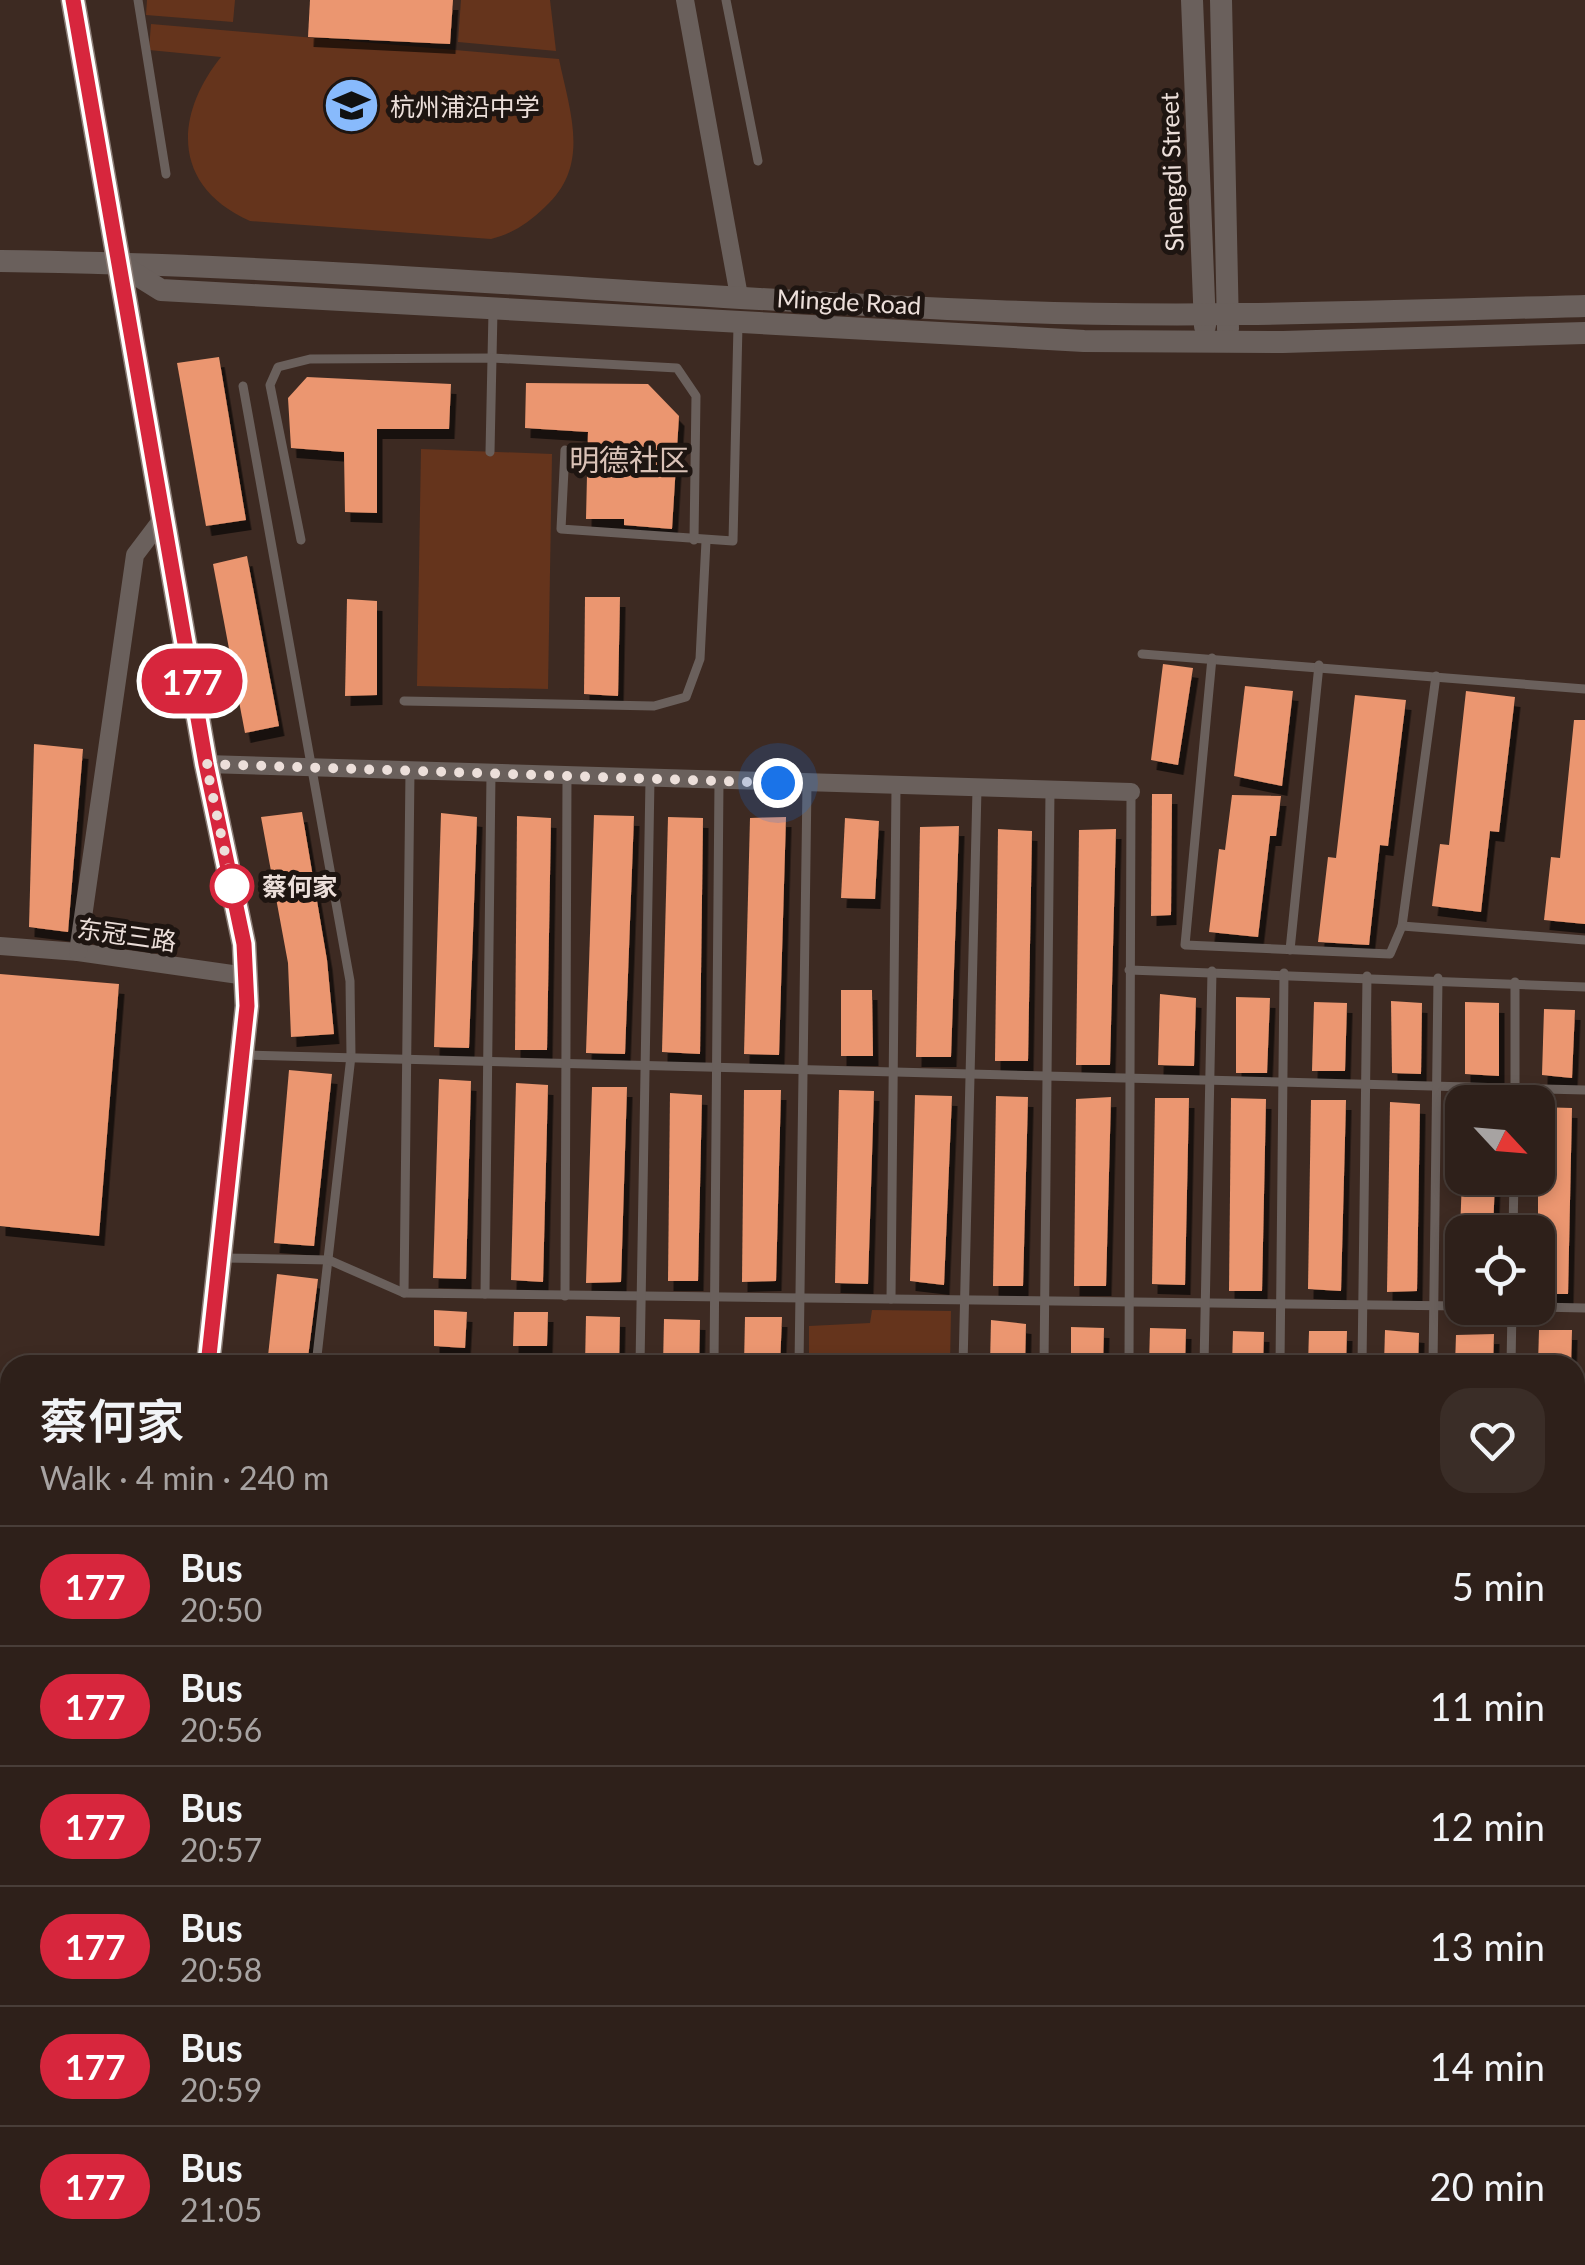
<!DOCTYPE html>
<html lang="en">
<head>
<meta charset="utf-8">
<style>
	:root { --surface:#2e201a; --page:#3a2d27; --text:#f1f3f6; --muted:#a7a3a2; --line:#493e39 }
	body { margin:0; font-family:Lato,"Noto Sans SC",sans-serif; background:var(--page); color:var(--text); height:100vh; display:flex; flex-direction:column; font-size:38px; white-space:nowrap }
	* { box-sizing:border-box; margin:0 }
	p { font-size:32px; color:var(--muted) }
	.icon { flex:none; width:55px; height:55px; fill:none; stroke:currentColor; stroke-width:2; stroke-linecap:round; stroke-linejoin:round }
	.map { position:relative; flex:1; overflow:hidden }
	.panel { position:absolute; left:0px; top:1355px; width:1585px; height:910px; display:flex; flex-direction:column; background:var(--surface); border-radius:30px 30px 0 0; box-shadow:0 5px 15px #0003,0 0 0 2px var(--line) }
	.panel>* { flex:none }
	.badge { padding:0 20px; border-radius:32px; font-size:35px; line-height:65px }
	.needle { width:65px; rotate:116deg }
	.buttons { position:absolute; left:1445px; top:1085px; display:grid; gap:20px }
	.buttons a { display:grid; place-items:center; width:110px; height:110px; border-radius:20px; background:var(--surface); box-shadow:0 5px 15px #0003,0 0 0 2px var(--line); font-size:50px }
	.you { position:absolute; width:50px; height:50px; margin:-25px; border:8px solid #fff; border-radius:50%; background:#1a73e8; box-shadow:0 0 0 15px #1a73e833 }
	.map>.badge { position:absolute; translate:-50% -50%; box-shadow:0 0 0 5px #fff }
	.round { display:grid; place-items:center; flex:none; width:105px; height:105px; border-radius:30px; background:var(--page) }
	.headline { display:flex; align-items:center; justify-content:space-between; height:170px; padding:0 40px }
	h1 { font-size:48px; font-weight:600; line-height:75px }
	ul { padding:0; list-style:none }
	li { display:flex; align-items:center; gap:30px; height:120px; padding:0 40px; border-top:2px solid var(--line) }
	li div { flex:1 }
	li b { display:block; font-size:38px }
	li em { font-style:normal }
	li .badge { min-width:110px; font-weight:700; text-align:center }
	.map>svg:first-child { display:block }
</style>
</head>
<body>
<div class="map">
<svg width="1585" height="2265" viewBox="0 0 1585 2265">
	<defs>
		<filter id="shadow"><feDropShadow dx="5.5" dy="10" stdDeviation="0" flood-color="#0009"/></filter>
	</defs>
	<rect width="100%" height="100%" fill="#3d2a22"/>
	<!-- green -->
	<g fill="#65341c">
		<path d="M147,0H235L233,22L146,15Z"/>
		<path d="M461,0H550L556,51L458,42Z"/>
		<path d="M151,24L559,59C570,113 591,165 545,207C528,223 514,233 491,239L250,221C173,187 173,117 221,57L149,50Z"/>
		<path d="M421,449L552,454L548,689L417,686Z"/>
		<path d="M872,1310L951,1311L950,1365H809V1326L870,1323Z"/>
		<path d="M303,2255H557V2265H301Z"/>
	</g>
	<!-- water -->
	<rect fill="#934720" x="1294" y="2255" width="106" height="10"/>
	<!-- building -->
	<g fill="#eb966f" filter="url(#shadow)">
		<path d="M310,0H453L450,44L308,37Z"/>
		<path d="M219,357L246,520L206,526L177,363Z"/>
		<path d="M307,377L451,384L449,429H377V513L345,512L344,452L291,448L288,398Z"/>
		<path d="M526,383L648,384L679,416L672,529L624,525V519H586L588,432L525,428Z"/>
		<path d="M247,556L279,726L245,733L213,564Z"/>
		<path d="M585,597H620L618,696L584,694Z"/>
		<path d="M347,599L377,601V695L345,696Z"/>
		<path d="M1163,664L1193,668L1178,765L1151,760Z"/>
		<path d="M1245,686L1293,691L1282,786L1234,776Z"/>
		<path d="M1466,691L1515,697L1499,832L1490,831L1481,912L1432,906L1440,844L1449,845Z"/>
		<path d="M1355,695L1406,700L1388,846L1380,845L1369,945L1318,942L1328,857L1336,858Z"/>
		<path d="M1574,720H1585V924L1544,920L1551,857L1560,858Z"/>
		<path d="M34,744L83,749L68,932L29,927Z"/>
		<path d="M1152,794H1172L1171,915L1151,916Z"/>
		<path d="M1232,795L1281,796L1276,836H1270L1258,937L1209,932L1219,849L1225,850Z"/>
		<path d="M302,812L327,960L334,1034L291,1037L288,963L261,817Z"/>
		<path d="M441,813L477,817L469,1048L434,1047Z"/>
		<path d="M594,815L634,816L625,1054L586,1053Z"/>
		<path d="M517,816L551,818L547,1050H515Z"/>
		<path d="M668,817L703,818L700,1054L662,1052Z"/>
		<path d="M786,817L779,1055L744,1054L750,818Z"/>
		<path d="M845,818L879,821L875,899L841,898Z"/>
		<path d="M959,826L951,1057H916L920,827Z"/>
		<path d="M998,829L1032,831L1028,1061H995Z"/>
		<path d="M1116,829L1110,1065H1076L1079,830Z"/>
		<path d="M0,974L119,984L99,1236L0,1226Z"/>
		<path d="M841,990H872L873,1056H841Z"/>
		<path d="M1160,994L1196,998L1194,1066L1158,1065Z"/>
		<path d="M1236,997L1270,998L1267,1073H1236Z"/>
		<path d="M1391,1001L1422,1003L1421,1074L1392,1073Z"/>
		<path d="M1314,1002L1347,1003L1345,1071H1312Z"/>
		<path d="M1465,1002L1499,1003V1076L1465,1074Z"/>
		<path d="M1544,1009L1575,1010L1572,1078L1542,1075Z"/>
		<path d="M289,1070L332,1074L314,1246L274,1243Z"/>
		<path d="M439,1079L471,1081L466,1279L433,1278Z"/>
		<path d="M516,1083L548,1085L543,1282L511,1280Z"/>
		<path d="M592,1087H627L621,1282L586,1283Z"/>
		<path d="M744,1090H781L776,1281L742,1282Z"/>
		<path d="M839,1090L874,1091L868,1284L835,1283Z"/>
		<path d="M670,1093L702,1095L698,1281H668Z"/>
		<path d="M915,1095L952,1096L944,1285L910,1281Z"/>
		<path d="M996,1096L1028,1097L1023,1286H993Z"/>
		<path d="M1111,1097L1106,1286H1074L1076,1099Z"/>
		<path d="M1155,1098H1189L1185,1285L1152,1284Z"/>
		<path d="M1231,1098L1266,1099L1262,1291H1229Z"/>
		<path d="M1311,1100H1346L1341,1291L1308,1289Z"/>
		<path d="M1390,1102L1420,1104L1417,1291L1387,1292Z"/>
		<path d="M1538,1107L1572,1108L1568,1294H1538Z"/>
		<path d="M1462,1178H1495L1493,1232H1460Z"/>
		<path d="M277,1274L318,1279L307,1365H267Z"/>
		<path d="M434,1310L467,1312L465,1348L434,1346Z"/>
		<path d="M514,1312H548L547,1346H513Z"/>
		<path d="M586,1316L620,1317L619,1365H585Z"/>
		<path d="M745,1317H782L780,1365H744Z"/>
		<path d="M664,1319L700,1320L699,1365H663Z"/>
		<path d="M991,1320L1026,1324L1025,1365H990Z"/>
		<path d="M1071,1327L1104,1328L1103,1365H1071Z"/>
		<path d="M1150,1328L1186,1329L1185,1365H1149Z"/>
		<path d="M1385,1330L1419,1333L1418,1365H1384Z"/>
		<path d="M1539,1330H1572L1571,1365H1538Z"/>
		<path d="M1233,1331L1264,1332L1263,1365H1232Z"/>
		<path d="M1309,1331H1347L1346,1365H1308Z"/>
		<path d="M1494,1334L1493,1365H1455L1456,1335Z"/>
	</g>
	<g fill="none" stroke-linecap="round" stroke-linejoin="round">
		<!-- service -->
		<g stroke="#6a605c" stroke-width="9">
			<path d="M138,0L166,174"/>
			<path d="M726,0L758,161"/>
			<path d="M243,386L350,981L351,1056L316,1365"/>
			<path d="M565,450L561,529L733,541L738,325"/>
			<path d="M490,452L493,311"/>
			<path d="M301,540L270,385L278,367L310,359L492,358L677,368L696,396L694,540"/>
			<path d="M1142,654L1585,689"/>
			<path d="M1212,658L1185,945L1390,954L1402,926L1585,940"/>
			<path d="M404,701L654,706L686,697L700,659L706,541"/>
			<path d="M1402,926L1436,676"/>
			<path d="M1290,950L1319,665"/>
			<path d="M1129,970L1585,987"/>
			<path d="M1515,982V1102"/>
			<path d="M243,1055L1585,1090"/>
			<path d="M1513,1232L1514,1178"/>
			<path d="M223,1258L329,1260L404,1293L1462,1306"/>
			<path d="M404,1293L410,771"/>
			<path d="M485,1294L491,773"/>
			<path d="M565,1296L567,776"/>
			<path d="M891,1299L896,787"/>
			<path d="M1538,1307L1585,1308"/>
			<path d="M640,1365L650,779"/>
			<path d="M714,1365L719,781"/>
			<path d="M799,1365L807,784"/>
			<path d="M963,1365L977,789"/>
			<path d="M1044,1365L1050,790"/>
			<path d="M1129,1365L1131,793"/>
			<path d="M1204,1365L1212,971"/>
			<path d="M1280,1365L1284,973"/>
			<path d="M1362,1365L1367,976"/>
			<path d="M1433,1365L1438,978"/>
			<path d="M1511,1365L1512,1308"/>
			<path d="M1575,2105L1585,1447"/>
			<path d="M570,2265V2255"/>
			<path d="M711,2265V2255"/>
			<path d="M798,2265V2255"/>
			<path d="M879,2265V2255"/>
			<path d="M950,2265V2255"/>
			<path d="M1033,2265V2255"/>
			<path d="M1110,2265V2255"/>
			<path d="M1192,2265V2255"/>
			<path d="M1267,2265L1268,2255"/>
			<path d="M1420,2265V2255"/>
			<path d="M1496,2265V2255"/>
			<path d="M1572,2265V2255"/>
		</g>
		<!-- minor -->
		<g stroke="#6a605c" stroke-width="18">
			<path d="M685,0L739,296"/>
			<path d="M206,764L1131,792"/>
			<path d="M0,946L78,952L246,976"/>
			<path d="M78,952L135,555L163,518"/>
			<path d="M1575,1623H1583"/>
			<path d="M1575,1883L1579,1882"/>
			<path d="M0,2053L10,2054"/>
		</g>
		<!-- tertiary -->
		<g stroke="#6a605c" stroke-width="22">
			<path d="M1192,0L1205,326"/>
			<path d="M1221,0L1228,329"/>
			<path d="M0,261C332,265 663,298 995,311C1192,319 1388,311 1585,306"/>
			<path d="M121,265L161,290L1084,341L1283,342L1585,333"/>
			<path d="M0,1624H10"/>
		</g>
		<!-- secondary -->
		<g stroke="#8a7b74" stroke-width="25">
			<path d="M73,0L206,764L244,944L247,1006L208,1365"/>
			<path d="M113,2265L114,2255"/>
		</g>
	</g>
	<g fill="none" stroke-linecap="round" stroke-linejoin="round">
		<defs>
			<path id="line" d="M73,0L206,764L244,944L247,1006L208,1365"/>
		</defs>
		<!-- line casing -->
		<use href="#line" stroke="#fff" stroke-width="22"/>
		<!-- line -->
		<use href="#line" stroke="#d7263d" stroke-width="15"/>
		<!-- walk -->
		<path stroke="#ecdfda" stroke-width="10" stroke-dasharray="0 18" d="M232,886L206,764L778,783"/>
	</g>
	<!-- icons -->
	<defs>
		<symbol id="school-disc" viewBox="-11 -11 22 22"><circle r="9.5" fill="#88bafc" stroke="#1e1511"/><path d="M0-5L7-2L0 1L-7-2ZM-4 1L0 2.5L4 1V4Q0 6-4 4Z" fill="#111"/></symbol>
	</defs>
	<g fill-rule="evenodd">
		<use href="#school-disc" x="320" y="74" width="63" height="63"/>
	</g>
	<!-- markers -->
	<circle fill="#fff" stroke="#d7263d" stroke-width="5" cx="232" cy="886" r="20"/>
	<g text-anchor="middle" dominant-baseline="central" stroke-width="10" stroke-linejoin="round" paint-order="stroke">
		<!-- poi labels -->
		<g font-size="25" fill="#ecdfda" stroke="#1e1511" text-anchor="start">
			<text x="390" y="106">杭州浦沿中学</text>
		</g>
		<!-- street labels -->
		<g font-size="25" fill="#ecdfda" stroke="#1e1511">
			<text transform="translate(1171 172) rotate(-92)">Shengdi Street</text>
			<text transform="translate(849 301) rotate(3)">Mingde Road</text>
			<text transform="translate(127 934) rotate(8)">东冠三路</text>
		</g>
		<!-- stop labels -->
		<g font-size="25" font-weight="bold" fill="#ecdfda" stroke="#1e1511" text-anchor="start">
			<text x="262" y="886">蔡何家</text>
		</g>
		<!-- quarter labels -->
		<g font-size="30" fill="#dac2b7" stroke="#1e1511">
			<text x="629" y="459">明德社区</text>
		</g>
	</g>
</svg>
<div class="buttons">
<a><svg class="needle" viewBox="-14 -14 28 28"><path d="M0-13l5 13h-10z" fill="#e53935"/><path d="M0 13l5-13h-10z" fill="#a7a3a2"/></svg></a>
<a><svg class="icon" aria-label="locate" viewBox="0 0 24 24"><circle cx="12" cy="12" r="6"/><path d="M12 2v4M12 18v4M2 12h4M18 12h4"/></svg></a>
</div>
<div class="you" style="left:778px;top:783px"></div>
<b class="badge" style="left:192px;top:681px;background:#d7263d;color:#fff">177</b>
<section class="panel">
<div class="headline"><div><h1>蔡何家</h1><p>Walk · 4 min · 240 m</p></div><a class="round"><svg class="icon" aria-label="heart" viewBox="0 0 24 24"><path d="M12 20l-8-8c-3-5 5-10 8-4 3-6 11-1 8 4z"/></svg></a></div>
<ul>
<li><span class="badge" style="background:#d7263d;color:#fff">177</span><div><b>Bus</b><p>20:50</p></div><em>5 min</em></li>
<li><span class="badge" style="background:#d7263d;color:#fff">177</span><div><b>Bus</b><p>20:56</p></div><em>11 min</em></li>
<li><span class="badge" style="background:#d7263d;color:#fff">177</span><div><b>Bus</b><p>20:57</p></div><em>12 min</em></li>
<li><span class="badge" style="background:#d7263d;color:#fff">177</span><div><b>Bus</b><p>20:58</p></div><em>13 min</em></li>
<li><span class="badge" style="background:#d7263d;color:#fff">177</span><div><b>Bus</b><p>20:59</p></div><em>14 min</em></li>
<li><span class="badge" style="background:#d7263d;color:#fff">177</span><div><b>Bus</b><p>21:05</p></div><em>20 min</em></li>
</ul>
</section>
</div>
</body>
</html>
